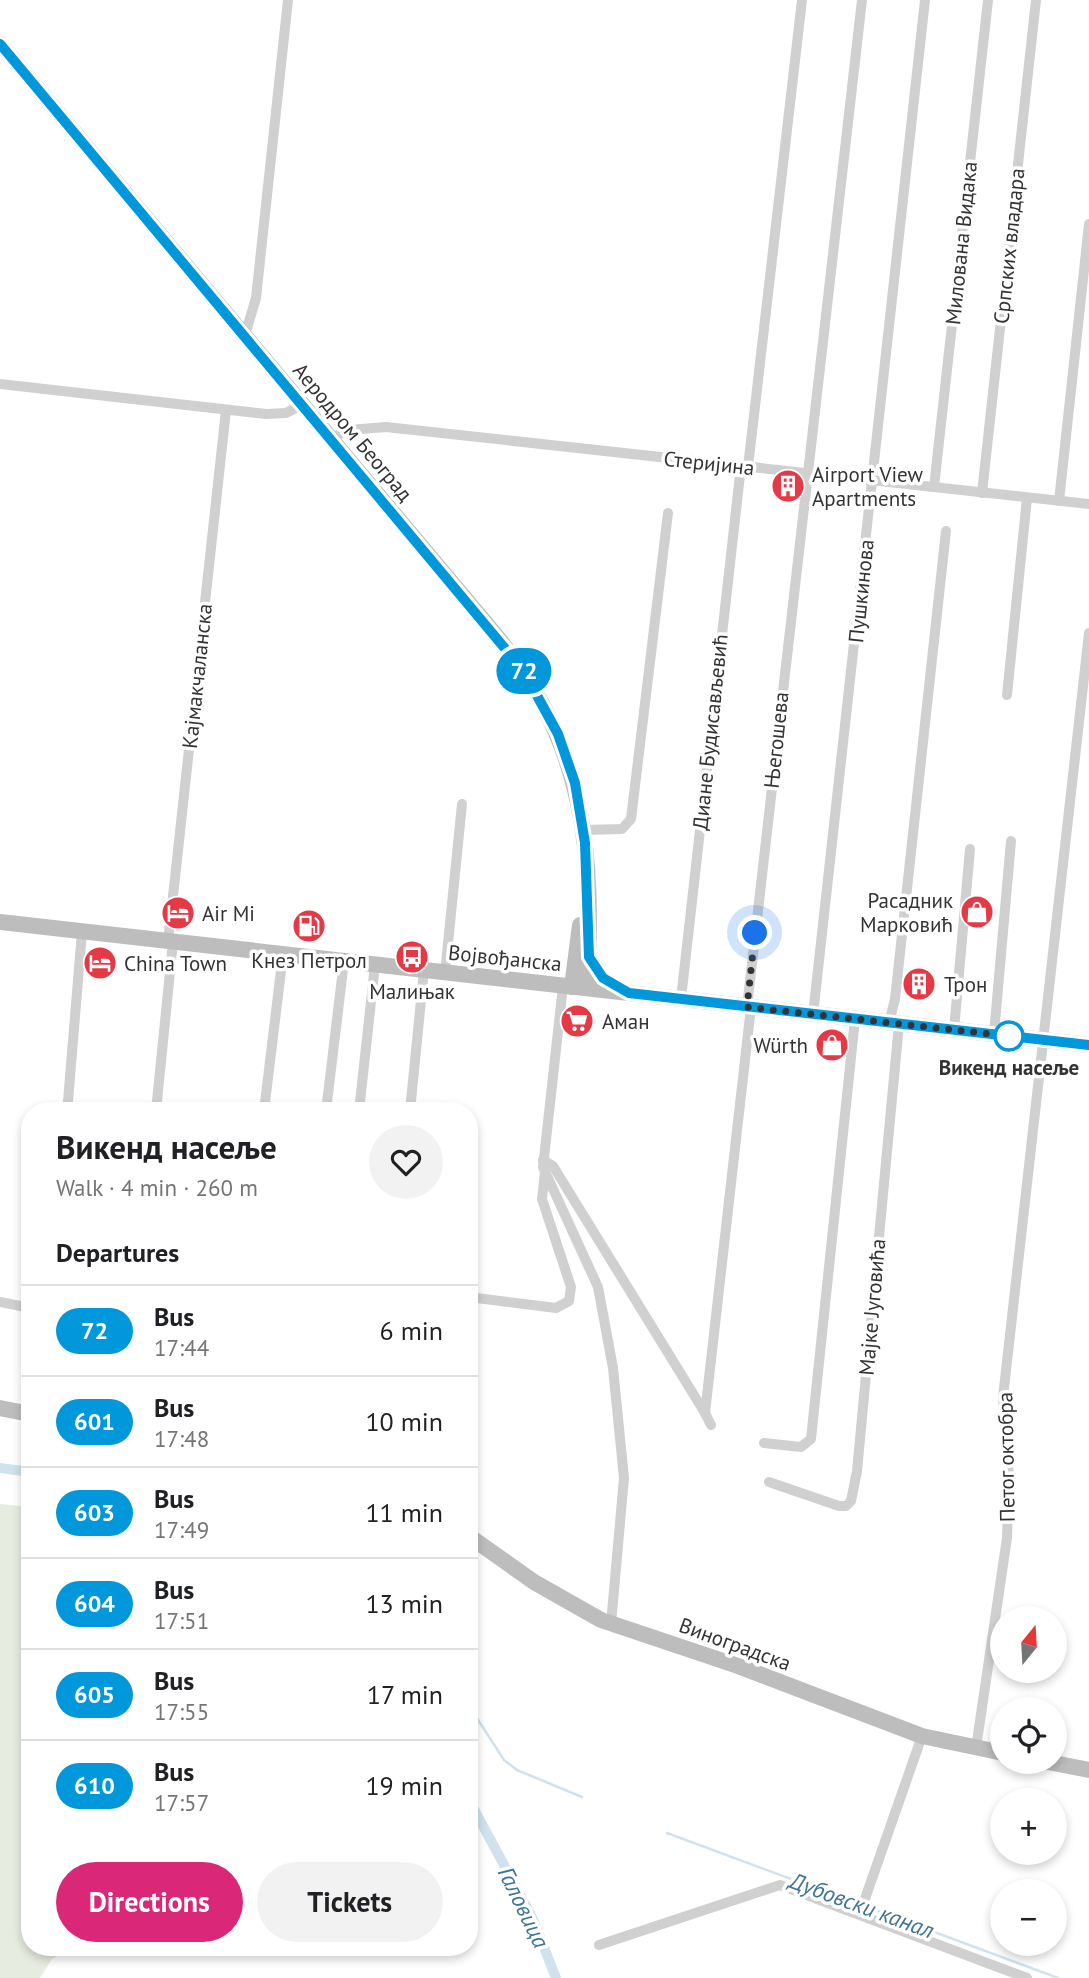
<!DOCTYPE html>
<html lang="en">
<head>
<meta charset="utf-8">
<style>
	:root { --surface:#fff; --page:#f2f2f2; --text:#202124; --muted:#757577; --line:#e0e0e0; --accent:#db2777 }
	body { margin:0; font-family:"PT Sans",sans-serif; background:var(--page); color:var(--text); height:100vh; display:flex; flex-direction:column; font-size:26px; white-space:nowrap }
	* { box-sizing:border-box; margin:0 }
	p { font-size:23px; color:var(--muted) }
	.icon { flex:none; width:38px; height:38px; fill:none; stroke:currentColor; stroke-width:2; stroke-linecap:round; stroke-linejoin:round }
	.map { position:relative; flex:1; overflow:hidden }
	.sheet { position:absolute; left:21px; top:1102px; width:457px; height:854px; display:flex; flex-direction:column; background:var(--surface); border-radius:28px; box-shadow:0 4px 10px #0003 }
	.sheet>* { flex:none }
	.badge { padding:0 14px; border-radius:23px; font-size:24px; line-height:46px }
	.needle { width:46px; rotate:18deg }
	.fabs { position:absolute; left:990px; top:1606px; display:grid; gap:14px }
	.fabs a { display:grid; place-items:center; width:77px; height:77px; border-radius:50%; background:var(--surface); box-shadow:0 4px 10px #0003; font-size:35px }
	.you { position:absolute; width:35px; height:35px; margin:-18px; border:5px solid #fff; border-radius:50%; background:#1a73e8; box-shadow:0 0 0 10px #1a73e833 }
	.map>.badge { position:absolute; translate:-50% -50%; box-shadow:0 0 0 4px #fff }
	h2 { padding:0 35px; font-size:26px; line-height:63px }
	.round { display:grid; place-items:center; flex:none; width:74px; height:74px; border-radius:37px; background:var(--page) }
	.headline { display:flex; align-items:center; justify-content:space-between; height:119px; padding:0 35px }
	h1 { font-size:33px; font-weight:700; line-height:52px }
	.primary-button { display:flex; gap:14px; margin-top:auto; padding:14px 35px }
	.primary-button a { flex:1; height:80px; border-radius:42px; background:var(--accent); color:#fff; font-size:28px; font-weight:700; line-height:80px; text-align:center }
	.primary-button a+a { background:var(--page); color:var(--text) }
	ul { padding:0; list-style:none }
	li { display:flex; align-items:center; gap:21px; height:91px; padding:0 35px; border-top:2px solid var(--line) }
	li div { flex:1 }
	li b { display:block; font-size:26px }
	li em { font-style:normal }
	li .badge { min-width:77px; font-weight:700; text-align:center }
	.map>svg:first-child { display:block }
</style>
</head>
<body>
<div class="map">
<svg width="1089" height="1978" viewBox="0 0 1089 1978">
	<rect width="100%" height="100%" fill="#fff"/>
	<!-- green -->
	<path fill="#e6ecdf" d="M0,1504L30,1507V1948H70L52,1959L40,1978H0Z"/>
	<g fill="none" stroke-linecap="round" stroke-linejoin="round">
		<!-- stream -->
		<g stroke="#cfe2ee" stroke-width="2.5">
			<path d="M475,1715L504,1760L517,1770L582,1797"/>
			<path d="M667,1833L861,1905"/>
			<path d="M867,1907L1058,1978"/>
		</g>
		<!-- canal -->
		<g stroke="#cfe2ee" stroke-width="10">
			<path d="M0,1468L30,1472"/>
			<path d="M469,1800L532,1917L556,1978"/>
		</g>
		<!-- street -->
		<g stroke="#d0d0d0" stroke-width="10">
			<path d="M245,335L256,298L288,0"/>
			<path d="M0,384L266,414L286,413L303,404"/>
			<path d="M331,438L349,430L386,427L1089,504"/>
			<path d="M748,467L802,0"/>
			<path d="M934,487L988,0"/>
			<path d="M982,493L1036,0"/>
			<path d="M1059,501L1089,224"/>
			<path d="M1007,695L1027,498"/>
			<path d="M584,830L622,829L631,819L668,513"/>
			<path d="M168,942L226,410"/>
			<path d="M445,973L462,804"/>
			<path d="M563,986L543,1167L598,1287L613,1368L624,1478L611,1624"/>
			<path d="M681,999L741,466"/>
			<path d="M747,1007L862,0"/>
			<path d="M813,1015L925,0"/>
			<path d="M889,1023L895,999L946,531"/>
			<path d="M954,1030L970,849"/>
			<path d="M994,1034L1011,841"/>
			<path d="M68,1101L82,932"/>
			<path d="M156,1111L173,942"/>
			<path d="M264,1111L283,954"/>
			<path d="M326,1111L344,961"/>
			<path d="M359,1111L375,965"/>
			<path d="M410,1111L424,970"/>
			<path d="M543,1160L553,1166L705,1413"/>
			<path d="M469,1297L556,1308L569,1301L571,1287L542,1199L545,1172"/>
			<path d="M0,1302L30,1308"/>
			<path d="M711,1425L705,1413L751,1007"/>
			<path d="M764,1443L801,1447L811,1439L855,1019"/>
			<path d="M769,1482L839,1506H846L851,1501L857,1471L899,1024"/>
			<path d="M976,1748L1007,1538L1009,1477L1003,1397L1089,633"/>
			<path d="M860,1913L922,1736"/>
			<path d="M599,1945L780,1885L1027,1978"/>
		</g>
		<!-- secondary -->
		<g stroke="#bdbdbd" stroke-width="16">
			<path d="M0,44L498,638C586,745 594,855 587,988"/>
			<path d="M0,922L1089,1045"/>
			<path d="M572,987L580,925"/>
			<path d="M0,1408L30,1414"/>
			<path d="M469,1536L534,1582L601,1620L738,1666L922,1736L1003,1753"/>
			<path d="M1048,1762L1089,1770"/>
		</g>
	</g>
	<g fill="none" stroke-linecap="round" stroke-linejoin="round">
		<defs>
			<path id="line" d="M0,44L523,670L558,734L575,783L585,843L589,957L603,978L629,993L1089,1045"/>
		</defs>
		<!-- line casing -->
		<use href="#line" stroke="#fff" stroke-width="16"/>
		<!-- line -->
		<use href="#line" stroke="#0098da" stroke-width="10"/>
		<!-- walk -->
		<path stroke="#333" stroke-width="7" stroke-dasharray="0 12.6" d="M755,933L747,1007L1009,1036"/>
	</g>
	<!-- icons -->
	<defs>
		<symbol id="building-disc" viewBox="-11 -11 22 22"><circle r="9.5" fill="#e63946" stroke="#fff"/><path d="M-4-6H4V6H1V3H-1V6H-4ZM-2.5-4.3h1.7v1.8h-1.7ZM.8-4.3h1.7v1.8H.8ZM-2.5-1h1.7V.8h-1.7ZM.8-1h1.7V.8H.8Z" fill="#fff"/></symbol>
		<symbol id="shop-disc" viewBox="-11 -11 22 22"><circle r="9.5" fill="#e63946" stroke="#fff"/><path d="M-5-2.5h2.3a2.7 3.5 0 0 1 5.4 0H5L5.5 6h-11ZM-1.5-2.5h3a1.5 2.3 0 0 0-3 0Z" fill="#fff"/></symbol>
		<symbol id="hotel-disc" viewBox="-11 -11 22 22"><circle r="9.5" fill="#e63946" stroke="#fff"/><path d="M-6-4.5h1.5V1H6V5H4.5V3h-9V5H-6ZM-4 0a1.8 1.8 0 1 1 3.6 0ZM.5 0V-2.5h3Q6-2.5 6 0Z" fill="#fff"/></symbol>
		<symbol id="fuel-disc" viewBox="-11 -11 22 22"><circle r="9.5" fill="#e63946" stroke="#fff"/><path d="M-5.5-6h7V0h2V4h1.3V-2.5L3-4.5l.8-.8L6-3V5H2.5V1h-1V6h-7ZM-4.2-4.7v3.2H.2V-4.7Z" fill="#fff"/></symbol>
		<symbol id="bus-disc" viewBox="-11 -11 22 22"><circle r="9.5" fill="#e63946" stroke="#fff"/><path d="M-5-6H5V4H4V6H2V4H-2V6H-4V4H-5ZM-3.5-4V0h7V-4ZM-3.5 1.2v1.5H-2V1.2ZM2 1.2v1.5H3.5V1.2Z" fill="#fff"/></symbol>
		<symbol id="supermarket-disc" viewBox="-11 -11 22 22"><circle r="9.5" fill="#e63946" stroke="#fff"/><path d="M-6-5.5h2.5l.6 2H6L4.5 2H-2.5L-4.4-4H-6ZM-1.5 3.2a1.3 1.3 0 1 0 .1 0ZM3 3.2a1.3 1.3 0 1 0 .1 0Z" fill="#fff"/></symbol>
	</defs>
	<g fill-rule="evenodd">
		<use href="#building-disc" x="769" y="467" width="38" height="38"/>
		<use href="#shop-disc" x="958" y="893" width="38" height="38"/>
		<use href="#hotel-disc" x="159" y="894" width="38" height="38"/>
		<use href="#fuel-disc" x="290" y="907" width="38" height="38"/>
		<use href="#bus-disc" x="393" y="938" width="38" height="38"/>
		<use href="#hotel-disc" x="81" y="944" width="38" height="38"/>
		<use href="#building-disc" x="900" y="965" width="38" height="38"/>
		<use href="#supermarket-disc" x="558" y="1002" width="38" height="38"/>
		<use href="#shop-disc" x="813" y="1026" width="38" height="38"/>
	</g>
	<!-- markers -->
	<circle fill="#fff" stroke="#0098da" stroke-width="3.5" cx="1009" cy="1036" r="14"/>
	<g text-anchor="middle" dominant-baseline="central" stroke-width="7" stroke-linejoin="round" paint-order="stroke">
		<!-- street labels -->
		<g font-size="21" fill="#333" stroke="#fff">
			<text transform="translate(961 243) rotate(-84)">Милована Видака</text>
			<text transform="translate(1009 246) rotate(-84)">Српских владара</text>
			<text transform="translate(353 432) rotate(50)">Аеродром Београд</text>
			<text transform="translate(709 463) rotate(6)">Стеријина</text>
			<text transform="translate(861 591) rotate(-84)">Пушкинова</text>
			<text transform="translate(197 676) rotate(-84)">Кајмакчаланска</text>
			<text transform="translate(710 732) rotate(-84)">Диане Будисављевић</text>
			<text transform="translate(776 740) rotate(-84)">Његошева</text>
			<text transform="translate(505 958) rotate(6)">Војвођанска</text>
			<text transform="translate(872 1307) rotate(-85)">Мајке Југовића</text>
			<text transform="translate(1006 1457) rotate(-91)">Петог октобра</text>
			<text transform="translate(735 1644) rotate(20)">Виноградска</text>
		</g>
		<!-- poi labels -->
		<g font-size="21" fill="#333" stroke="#fff" text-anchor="start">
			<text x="812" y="474">Airport View<tspan x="812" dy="24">Apartments</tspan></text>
			<text x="953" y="900" text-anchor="end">Расадник<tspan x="953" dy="24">Марковић</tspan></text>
			<text x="202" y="913">Air Mi</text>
			<text x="309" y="960" text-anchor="middle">Кнез Петрол</text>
			<text x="124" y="963">China Town</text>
			<text x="944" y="984">Трон</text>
			<text x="412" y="991" text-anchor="middle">Малињак</text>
			<text x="602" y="1021">Аман</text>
			<text x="808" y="1045" text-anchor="end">Würth</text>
		</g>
		<!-- stop labels -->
		<g font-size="21" font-weight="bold" fill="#333" stroke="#fff">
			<text x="1009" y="1067">Викенд насеље</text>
		</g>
		<!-- water labels -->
		<g font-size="23" font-style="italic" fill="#3f7597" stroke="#fff">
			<text transform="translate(862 1905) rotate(20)">Дубовски канал</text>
			<text transform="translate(524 1907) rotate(64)">Галовица</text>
		</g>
	</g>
</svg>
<div class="fabs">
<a><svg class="needle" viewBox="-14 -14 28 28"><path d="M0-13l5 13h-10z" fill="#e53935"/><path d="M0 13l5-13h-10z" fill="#757577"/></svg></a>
<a><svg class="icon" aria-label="locate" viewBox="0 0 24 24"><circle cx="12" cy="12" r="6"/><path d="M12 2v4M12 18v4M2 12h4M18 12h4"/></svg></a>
<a>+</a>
<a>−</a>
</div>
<div class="you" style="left:755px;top:933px"></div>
<b class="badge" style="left:524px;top:671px;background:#0098da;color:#fff">72</b>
<section class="sheet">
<div class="headline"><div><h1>Викенд насеље</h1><p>Walk · 4 min · 260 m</p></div><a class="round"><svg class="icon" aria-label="heart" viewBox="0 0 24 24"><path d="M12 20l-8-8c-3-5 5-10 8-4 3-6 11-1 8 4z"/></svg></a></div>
<h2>Departures</h2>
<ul>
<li><span class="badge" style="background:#0098da;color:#fff">72</span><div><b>Bus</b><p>17:44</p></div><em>6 min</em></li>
<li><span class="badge" style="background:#0098da;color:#fff">601</span><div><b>Bus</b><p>17:48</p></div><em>10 min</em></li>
<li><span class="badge" style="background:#0098da;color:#fff">603</span><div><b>Bus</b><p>17:49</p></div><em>11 min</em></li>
<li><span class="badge" style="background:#0098da;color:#fff">604</span><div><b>Bus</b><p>17:51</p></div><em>13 min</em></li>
<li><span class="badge" style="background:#0098da;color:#fff">605</span><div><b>Bus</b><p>17:55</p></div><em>17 min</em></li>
<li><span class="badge" style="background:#0098da;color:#fff">610</span><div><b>Bus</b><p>17:57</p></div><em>19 min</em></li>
</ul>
<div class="primary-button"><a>Directions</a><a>Tickets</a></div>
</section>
</div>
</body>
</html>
